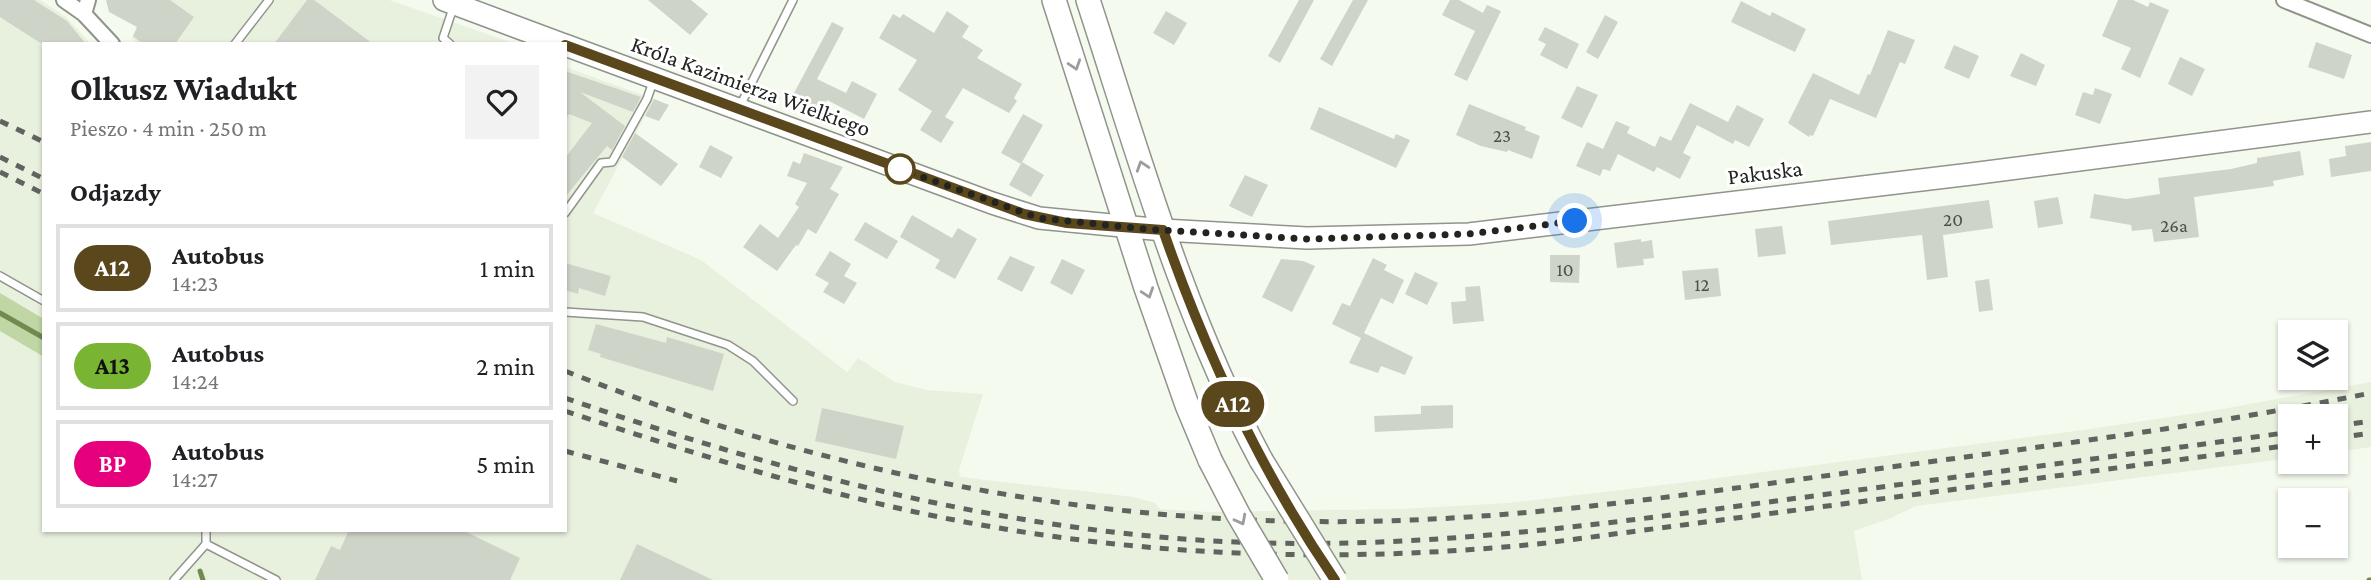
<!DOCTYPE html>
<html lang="pl">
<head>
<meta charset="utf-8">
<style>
	:root { --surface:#fff; --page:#f2f2f2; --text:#202124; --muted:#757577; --line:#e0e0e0 }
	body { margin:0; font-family:"Crimson Pro",serif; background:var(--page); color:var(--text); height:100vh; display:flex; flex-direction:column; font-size:26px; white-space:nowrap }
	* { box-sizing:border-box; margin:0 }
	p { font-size:23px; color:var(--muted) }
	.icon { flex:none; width:38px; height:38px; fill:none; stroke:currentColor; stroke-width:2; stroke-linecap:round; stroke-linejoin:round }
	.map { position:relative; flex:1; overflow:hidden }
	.side { position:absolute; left:42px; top:42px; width:525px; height:490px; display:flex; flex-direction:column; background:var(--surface); border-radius:0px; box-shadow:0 2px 5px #0004 }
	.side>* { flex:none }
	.badge { padding:0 14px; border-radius:23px; font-size:24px; line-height:46px }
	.fabs { position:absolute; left:2278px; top:320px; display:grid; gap:14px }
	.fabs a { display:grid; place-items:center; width:70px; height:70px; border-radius:0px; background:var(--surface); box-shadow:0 2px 5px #0004; font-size:35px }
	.you { position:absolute; width:35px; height:35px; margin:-18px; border:5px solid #fff; border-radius:50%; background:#1a73e8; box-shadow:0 0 0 10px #1a73e833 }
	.map>.badge { position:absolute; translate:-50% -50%; box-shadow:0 0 0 4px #fff }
	h2 { padding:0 28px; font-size:26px; line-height:63px }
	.round { display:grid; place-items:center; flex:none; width:74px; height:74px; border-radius:0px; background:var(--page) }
	.headline { display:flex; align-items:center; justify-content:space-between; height:119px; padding:0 28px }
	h1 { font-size:33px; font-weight:700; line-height:52px }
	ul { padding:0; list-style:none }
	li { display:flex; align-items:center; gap:21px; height:88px; margin:0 14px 10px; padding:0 14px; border:4px solid var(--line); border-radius:0px }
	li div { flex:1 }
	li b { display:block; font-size:26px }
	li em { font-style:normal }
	li .badge { min-width:77px; font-weight:700; text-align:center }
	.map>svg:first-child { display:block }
</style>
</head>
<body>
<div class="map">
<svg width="2371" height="580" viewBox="0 0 2371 580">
	<rect width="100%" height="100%" fill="#f5faef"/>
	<!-- built -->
	<g fill="#e8f0de">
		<path d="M0,0H40L66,17L91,44H44V319L0,293Z"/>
		<path d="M150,0H389L516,44H138L132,38Z"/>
		<path d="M565,67L654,99L593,213L701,260L847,372L858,358L895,382L926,390L983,394L959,470L960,477L1134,497L1155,503L1160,509L1208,512L1400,509L1508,503L1680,483L2090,429L2217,410L2371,382V447L2336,452V416H2291V458L1916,506L1891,518L1854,531L1862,580H0V331L44,357V530H565Z"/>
	</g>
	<!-- green -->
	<path fill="#c0d6a4" d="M0,293L44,319V357L0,331Z"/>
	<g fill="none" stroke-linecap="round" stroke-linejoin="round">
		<!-- stream -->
		<g stroke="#728950" stroke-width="5">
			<path d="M0,313L44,338"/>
			<path d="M200,571L203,580"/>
			<path d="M2369,580H2371"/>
		</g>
	</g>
	<!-- building -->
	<g fill="#cfd4c9">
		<path d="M0,0H34L67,21L86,44H42L0,17Z"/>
		<path d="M106,0H170L194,17L175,44H143L133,36L137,27L109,12Z"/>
		<path d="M307,0H314L373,44H274Z"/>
		<path d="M648,0H691L708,14L690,35Z"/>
		<path d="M1299,0H1314L1280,63L1268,56Z"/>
		<path d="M1353,0H1368L1332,66L1320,59Z"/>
		<path d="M1450,0H1459L1483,13L1487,5L1501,11L1467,81L1454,75L1475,31L1442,15Z"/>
		<path d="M2118,0H2133L2148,7L2150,2L2169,10L2140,78L2121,69L2131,48L2102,36Z"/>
		<path d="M1741,1L1770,16L1772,12L1806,29L1795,52L1731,22Z"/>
		<path d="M947,11L969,26L962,37L983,50L977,58L1022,84L1014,98L1017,101L1009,113L963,88L945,117L954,122L941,143L920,130L932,111L898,90L917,60L879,38L893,14L900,18L903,14L934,33Z"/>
		<path d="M1166,11L1187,23L1174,45L1153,33Z"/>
		<path d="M1605,15L1618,22L1598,59L1586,52Z"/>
		<path d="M832,22L844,28L817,79L846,93L852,81L877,94L864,119L827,100L825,104L822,102L813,120L787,106Z"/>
		<path d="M1545,27L1579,44L1567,69L1540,55L1546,44L1538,40Z"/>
		<path d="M1888,30L1915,40L1905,64L1900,62L1876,118L1830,99L1813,136L1810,135L1809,137L1788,123L1813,73L1859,95L1868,74L1870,75Z"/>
		<path d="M2316,42L2352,55L2344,79L2308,67Z"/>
		<path d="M1954,45L1979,56L1969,79L1944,68Z"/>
		<path d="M2021,53L2045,65L2036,86L2010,76Z"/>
		<path d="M2180,57L2205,69L2192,96L2168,84Z"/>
		<path d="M565,71L641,97L633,112L580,92L625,126L612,150L607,146L565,197V158L592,123L569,114L565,120Z"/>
		<path d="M1577,86L1598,95L1582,128L1561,118Z"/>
		<path d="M2095,88L2112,94L2100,124L2075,115L2083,92L2093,95Z"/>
		<path d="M654,99L669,105L659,121L645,116Z"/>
		<path d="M1690,103L1728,122L1737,105L1764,119L1749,147L1735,140L1733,144L1697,125L1683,153L1691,157L1680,179L1657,167L1654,172L1618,154L1610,171L1603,169L1600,176L1576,166L1587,142L1603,149L1616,121L1630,127L1627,133L1655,147L1660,136L1671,141Z"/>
		<path d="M1469,104L1526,127L1525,130L1540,136L1532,159L1508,150L1507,152L1481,146L1456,135Z"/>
		<path d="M1319,107L1394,139L1396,134L1410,140L1396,168L1310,129Z"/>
		<path d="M1023,114L1043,125L1021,164L1001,153Z"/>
		<path d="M635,133L678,164L661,186L622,157Z"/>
		<path d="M2371,142V171L2331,177L2329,159L2346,156L2345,146Z"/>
		<path d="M710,145L733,157L721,178L699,167Z"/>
		<path d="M2300,151L2304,175L2273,181L2274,186L2194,197L2199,237L2154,242L2152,229L2132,231L2131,225L2090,218L2094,194L2126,199L2160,194L2158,178L2231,169L2257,163V158Z"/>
		<path d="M804,153L843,167L830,189L839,194L816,234L808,229L798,246L796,245L777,271L743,247L760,224L778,238L799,207L795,204L807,183L787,176L793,161L800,164Z"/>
		<path d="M1022,162L1044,175L1031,197L1009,185Z"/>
		<path d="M1245,175L1268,185L1252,217L1229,206Z"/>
		<path d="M2058,197L2063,224L2038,228L2034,201Z"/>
		<path d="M1989,200L1993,228L1943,235L1948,277L1927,280L1922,235L1831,245L1828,221Z"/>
		<path d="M912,215L952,238L958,228L977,239L955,279L935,268L940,260L900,237Z"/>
		<path d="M865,222L898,241L887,259L854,240Z"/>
		<path d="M1782,226L1786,254L1758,257L1755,229Z"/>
		<path d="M1641,239V242L1652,240L1654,258L1643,259L1644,265L1617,268L1614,243Z"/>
		<path d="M830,251L851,264L844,276L857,283L844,304L823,292L829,283L815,275Z"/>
		<path d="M1550,255H1580L1579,283L1550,282Z"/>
		<path d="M1010,256L1035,267L1022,292L997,279Z"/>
		<path d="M1373,258L1387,265L1384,270L1404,280L1393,304L1381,298L1364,333L1413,357L1405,375L1381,366L1378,373L1349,363L1361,338L1332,324L1342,303L1350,306Z"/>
		<path d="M1062,259L1085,270L1072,295L1050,283Z"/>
		<path d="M1281,259L1303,261L1315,266L1292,312L1262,297Z"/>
		<path d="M565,263L611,276L605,296L579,288L578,294L565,290Z"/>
		<path d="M1718,268L1721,296L1685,300L1682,271Z"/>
		<path d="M1415,272L1438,283L1427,305L1405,294Z"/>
		<path d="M1989,279L1993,310L1979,312L1975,281Z"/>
		<path d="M1480,286L1484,321L1453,324L1451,302L1466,301L1465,287Z"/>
		<path d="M596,324L666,343L667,337L724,354L713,391L600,357L601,354L588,350Z"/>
		<path d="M1453,405V428L1375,432L1374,416L1421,414V406Z"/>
		<path d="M822,408L904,426L896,459L815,441Z"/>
		<path d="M349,530H462L520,558L510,580H315L331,546L340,550Z"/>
		<path d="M637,544L713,580H620Z"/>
	</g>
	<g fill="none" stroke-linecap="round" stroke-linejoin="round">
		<defs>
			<g id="lane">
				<path d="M235,44L269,0"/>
				<path d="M450,44L443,38L453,8"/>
				<path d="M739,108L793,0"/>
				<path d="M565,213L601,163L612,162L647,99L654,79"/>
				<path d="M0,276L44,301"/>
				<path d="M565,312L643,317L728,345L753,361L793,401"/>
				<path d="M206,544V530"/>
				<path d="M174,580L206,544L276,580"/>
			</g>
			<g id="street">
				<path d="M64,0L84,14L112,44"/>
				<path d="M2284,0L2371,35"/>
				<path d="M84,14L88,0"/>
			</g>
			<g id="secondary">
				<path d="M444,0L562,44"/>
				<path d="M565,45L992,203L1039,218L1163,230L1307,238L1469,234L1971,174L2371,122"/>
			</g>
			<g id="primary">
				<path d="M1054,0L1146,288L1187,405L1210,460"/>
				<path d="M1088,0C1139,156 1183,315 1261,460"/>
			</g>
		</defs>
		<!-- lane casing -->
		<use href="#lane" stroke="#90948b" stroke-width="10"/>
		<!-- street casing -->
		<use href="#street" stroke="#90948b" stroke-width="18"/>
		<!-- secondary casing -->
		<use href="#secondary" stroke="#90948b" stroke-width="24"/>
		<!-- primary casing -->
		<use href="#primary" stroke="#90948b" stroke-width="26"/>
		<!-- lane -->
		<use href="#lane" stroke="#fff" stroke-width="7"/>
		<!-- street -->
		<use href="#street" stroke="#fff" stroke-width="14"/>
		<!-- secondary -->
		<use href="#secondary" stroke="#fff" stroke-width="21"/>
		<!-- primary -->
		<use href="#primary" stroke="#fff" stroke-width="23"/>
		<!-- rail -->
		<g stroke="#61645e" stroke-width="5" stroke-dasharray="9 9" stroke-linecap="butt">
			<path d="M0,121L44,142"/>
			<path d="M0,157L44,179"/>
			<path d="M0,172L44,194"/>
			<path d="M565,371C837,478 1120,532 1412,520C1563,514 1712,491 1861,471C2031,448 2202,427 2371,393"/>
			<path d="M565,398C771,469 980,525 1198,540C1394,553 1583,527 1776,501C1948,478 2119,456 2291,432"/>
			<path d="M565,411C682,450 800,487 920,513C1126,557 1337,565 1546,543L2291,445"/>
			<path d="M2336,426L2371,421"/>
			<path d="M2336,438L2371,433"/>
			<path d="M565,451L677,481"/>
		</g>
		<defs>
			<g id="primary-bridge">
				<path d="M1210,460L1238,514L1277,580"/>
				<path d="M1261,460L1335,580"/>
			</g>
		</defs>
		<!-- primary-bridge casing -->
		<use href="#primary-bridge" stroke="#90948b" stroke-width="26" stroke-linecap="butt"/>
		<!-- primary-bridge -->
		<use href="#primary-bridge" stroke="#fff" stroke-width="23"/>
	</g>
	<!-- one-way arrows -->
	<defs><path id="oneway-chevron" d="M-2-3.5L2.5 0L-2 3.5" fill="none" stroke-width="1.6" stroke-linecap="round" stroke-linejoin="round" transform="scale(1.75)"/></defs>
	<g stroke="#9c9c9b">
		<use href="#oneway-chevron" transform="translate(1075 65) rotate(72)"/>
		<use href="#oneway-chevron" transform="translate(1142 166) rotate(-108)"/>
		<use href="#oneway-chevron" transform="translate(1148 293) rotate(71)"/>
		<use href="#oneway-chevron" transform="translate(1241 520) rotate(62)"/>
	</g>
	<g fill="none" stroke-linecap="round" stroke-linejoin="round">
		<defs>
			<path id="line" d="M565,45L1024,214L1067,223L1163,230C1206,354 1261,472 1335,580"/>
		</defs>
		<!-- line casing -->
		<use href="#line" stroke="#fff" stroke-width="16"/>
		<!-- line -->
		<use href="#line" stroke="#5a481c" stroke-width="10"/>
		<!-- walk -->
		<path stroke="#222420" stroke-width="7" stroke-dasharray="0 12.6" d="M900,169L1039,218L1145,229L1307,239L1469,234L1575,221"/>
	</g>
	<!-- markers -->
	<circle fill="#fff" stroke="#5a481c" stroke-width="3.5" cx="900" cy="169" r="14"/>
	<g text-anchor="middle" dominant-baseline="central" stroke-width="6" stroke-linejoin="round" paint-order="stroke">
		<!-- number labels -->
		<g font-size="19" fill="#4d504a">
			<text x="1502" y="135">23</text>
			<text x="1953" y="219">20</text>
			<text x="2174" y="225">26a</text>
			<text x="1565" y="269">10</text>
			<text x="1702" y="284">12</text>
		</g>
		<!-- street labels -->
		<g font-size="23" fill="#222420" stroke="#fff">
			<text transform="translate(751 86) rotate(20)">Króla Kazimierza Wielkiego</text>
			<text transform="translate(1765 172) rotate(-7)">Pakuska</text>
		</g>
	</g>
</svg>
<div class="fabs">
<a><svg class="icon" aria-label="layers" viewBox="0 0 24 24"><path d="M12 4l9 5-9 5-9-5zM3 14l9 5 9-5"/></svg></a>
<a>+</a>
<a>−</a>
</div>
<div class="you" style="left:1575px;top:221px"></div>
<b class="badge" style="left:1233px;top:404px;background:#5a481c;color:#fff">A12</b>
<section class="side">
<div class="headline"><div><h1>Olkusz Wiadukt</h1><p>Pieszo · 4 min · 250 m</p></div><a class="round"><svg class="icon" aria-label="heart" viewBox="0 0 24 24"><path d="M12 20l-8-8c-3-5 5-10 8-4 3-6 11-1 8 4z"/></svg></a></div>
<h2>Odjazdy</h2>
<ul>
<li><span class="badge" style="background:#5a481c;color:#fff">A12</span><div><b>Autobus</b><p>14:23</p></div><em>1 min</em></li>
<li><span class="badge" style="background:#7ab433;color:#111">A13</span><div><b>Autobus</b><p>14:24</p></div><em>2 min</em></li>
<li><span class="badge" style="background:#e6007e;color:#fff">BP</span><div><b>Autobus</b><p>14:27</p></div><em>5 min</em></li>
</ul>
</section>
</div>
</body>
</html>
